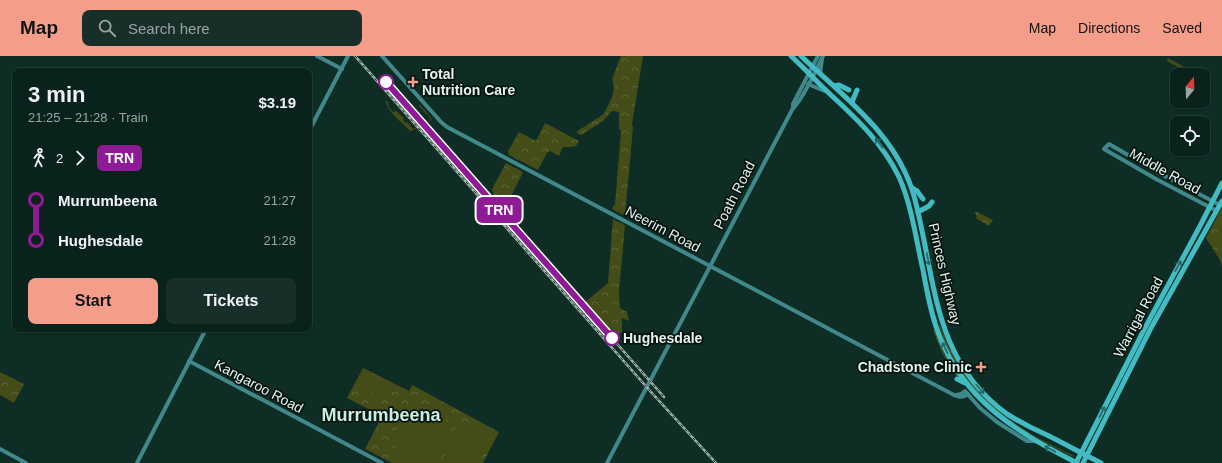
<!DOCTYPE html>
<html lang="en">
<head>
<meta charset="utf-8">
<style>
	:root { --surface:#0a221c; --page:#182f29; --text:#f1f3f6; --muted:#99a4a3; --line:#2a3f3b; --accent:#f49e8a }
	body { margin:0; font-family:Helvetica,sans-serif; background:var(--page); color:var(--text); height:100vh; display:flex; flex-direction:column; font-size:15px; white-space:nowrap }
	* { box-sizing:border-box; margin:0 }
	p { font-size:13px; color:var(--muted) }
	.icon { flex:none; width:22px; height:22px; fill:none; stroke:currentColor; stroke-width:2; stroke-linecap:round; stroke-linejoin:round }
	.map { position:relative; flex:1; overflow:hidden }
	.details { position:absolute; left:12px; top:12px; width:300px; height:264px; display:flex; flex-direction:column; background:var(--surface); border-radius:8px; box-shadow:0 1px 3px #0004,0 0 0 1px var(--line) }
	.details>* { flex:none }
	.badge { padding:0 8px; border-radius:6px; font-size:14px; line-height:26px }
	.needle { width:26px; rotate:19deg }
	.controls { position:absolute; left:1170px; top:12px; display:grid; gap:8px }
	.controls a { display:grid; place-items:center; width:40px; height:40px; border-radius:8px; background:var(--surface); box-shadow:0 1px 3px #0004,0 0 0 1px var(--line); font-size:20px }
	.map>.badge { position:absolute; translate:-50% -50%; box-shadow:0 0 0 2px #fff }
	.legs { display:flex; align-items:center; gap:6px; height:44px; padding:0 16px; font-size:13px }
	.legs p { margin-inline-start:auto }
	.overview { display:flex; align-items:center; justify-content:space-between; height:68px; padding:0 16px }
	h1 { font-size:22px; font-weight:600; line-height:30px }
	.action { display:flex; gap:8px; margin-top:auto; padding:8px 16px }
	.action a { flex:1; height:46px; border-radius:8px; background:var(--accent); color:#111; font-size:16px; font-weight:600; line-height:46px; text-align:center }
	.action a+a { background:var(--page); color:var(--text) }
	ul { padding:0 16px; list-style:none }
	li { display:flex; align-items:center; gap:14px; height:40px; font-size:15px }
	li i { display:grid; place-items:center; width:6px; height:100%; margin:0 5px; background:currentColor }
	li i::after { content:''; width:10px; height:10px; margin:-5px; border:3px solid; border-radius:50%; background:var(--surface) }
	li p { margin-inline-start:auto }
	li:first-child i { background:linear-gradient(#0000 50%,currentColor 0) }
	li:last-child i { background:linear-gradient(currentColor 50%,#0000 0) }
	header { display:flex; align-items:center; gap:24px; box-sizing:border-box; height:56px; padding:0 20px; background:var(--accent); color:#111 }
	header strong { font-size:19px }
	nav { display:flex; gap:22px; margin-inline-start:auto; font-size:14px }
	.search { width:280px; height:36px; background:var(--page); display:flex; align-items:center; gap:10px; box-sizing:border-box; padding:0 14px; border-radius:8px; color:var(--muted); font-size:15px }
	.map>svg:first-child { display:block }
</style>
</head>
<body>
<header>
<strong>Map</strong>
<div class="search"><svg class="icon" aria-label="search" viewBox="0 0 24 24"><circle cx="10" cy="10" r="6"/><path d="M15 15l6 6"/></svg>Search here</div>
<nav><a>Map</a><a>Directions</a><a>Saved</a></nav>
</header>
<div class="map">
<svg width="1222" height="407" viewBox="0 0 1222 407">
	<defs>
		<pattern id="grass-tufts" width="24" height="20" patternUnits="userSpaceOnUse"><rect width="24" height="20" fill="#444c17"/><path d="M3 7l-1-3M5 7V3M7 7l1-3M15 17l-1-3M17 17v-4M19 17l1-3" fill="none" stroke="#5f6639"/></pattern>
		<pattern id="forest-crowns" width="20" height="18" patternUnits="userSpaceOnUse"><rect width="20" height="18" fill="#444c17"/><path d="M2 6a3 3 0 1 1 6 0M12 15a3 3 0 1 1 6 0" fill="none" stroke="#5f6639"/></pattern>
	</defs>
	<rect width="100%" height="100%" fill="#0e2d25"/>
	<!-- grass -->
	<g fill="url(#grass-tufts)">
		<path d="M1168,2L1199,19H1193L1167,5Z"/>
		<path d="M385,44L389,48L388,50L393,56L396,55L404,62L403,64L406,67L407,66L413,73L417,70L419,71L422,68L421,66L425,63L424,65L426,67L431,63L420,51H418L420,49L432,63L427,67L411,75H410C403,67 395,62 389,53C387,51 387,47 385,44Z"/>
		<path d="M940,269C954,309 982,345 1017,369C1034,381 1055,390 1074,400L1073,401C1053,390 1032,381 1014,368C976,341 954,313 938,270Z"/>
		<path d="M933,274H934L944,297L960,323C949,315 938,288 933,274Z"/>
	</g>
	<!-- forest -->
	<g fill="url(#forest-crowns)">
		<path d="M621,0H643L632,68L633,71L625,160L612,153L615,148L621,75L619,73V56L612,55L603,65L581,79L576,76L604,58L612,41L614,32L612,23Z"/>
		<path d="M545,67L579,85L576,90L572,91H563L559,100L550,95L547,97L538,114L509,99L508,95L519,76L536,85Z"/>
		<path d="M506,107L523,116L504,155L495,143L492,133Z"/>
		<path d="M1222,151V210L1220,204L1206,182Z"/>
		<path d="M975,156H977L993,164L989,170L977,163Z"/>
		<path d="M613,163L625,169L619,235L620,252L627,256L629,265L622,262V276L618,279V286L584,247L608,227Z"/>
		<path d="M363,312L409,335L412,329L499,376L483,407H392L365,393L382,360L347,342Z"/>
		<path d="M0,316L24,328L14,347L0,339Z"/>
	</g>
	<!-- pitch -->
	<g fill="#444c17">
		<path d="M364,315L394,330L386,344L357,329Z"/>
		<path d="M421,350C453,347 456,386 436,402C434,404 431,406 428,407C424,407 417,407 413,407C408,407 405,404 402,401C386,384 402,356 421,350Z"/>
		<path d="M468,367C495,375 490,386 479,407H447C446,404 444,401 445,398C445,390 450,377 456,372C460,369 463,368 468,367Z"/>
	</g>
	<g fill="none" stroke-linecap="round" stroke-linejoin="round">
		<!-- secondary -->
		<g stroke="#40888c" stroke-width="4">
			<path d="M317,0L342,13"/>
			<path d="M382,0L441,66L447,71L954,339C960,341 963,342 968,338"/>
			<path d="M820,18L822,3"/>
			<path d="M808,28L822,34L827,35"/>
			<path d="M793,52C802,45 817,12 823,0"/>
			<path d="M309,75L348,0"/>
			<path d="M1217,155L1156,123L1104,93L1109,88L1159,117L1220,149"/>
			<path d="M189,305L382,407"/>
			<path d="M956,339L961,338L965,335L980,352L997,366L1027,385H1036"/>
			<path d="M0,393L26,407"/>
			<path d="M137,407L206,273"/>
			<path d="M607,407L793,52V48L818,0"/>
		</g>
		<!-- highway -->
		<g stroke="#42bbc2" stroke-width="5">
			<path d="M791,0C805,13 818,27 832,40C858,64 883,88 899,121C912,150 916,184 923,214C927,236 931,258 939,279C965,346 1017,376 1077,407"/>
			<path d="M801,0C845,42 897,79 914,140C936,221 931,303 1007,358C1020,366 1033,373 1047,379C1065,388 1083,398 1101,407"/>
			<path d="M834,30L839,29L849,34"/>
			<path d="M852,46L857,34"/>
			<path d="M912,132L917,135L923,143"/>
			<path d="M918,156L929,150L932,146"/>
			<path d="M957,323L965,327"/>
			<path d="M1076,407L1146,270L1200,170L1222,127"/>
			<path d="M1083,407L1151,272L1222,145"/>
		</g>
		<defs>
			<g id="rail">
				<path d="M355,0L651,336L716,407"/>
				<path d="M383,23L664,341"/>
			</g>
		</defs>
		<!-- rail casing -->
		<use href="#rail" stroke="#9eb4ad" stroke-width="2.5"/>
		<!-- rail -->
		<use href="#rail" stroke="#06130f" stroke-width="1" stroke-dasharray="3" stroke-linecap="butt"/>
	</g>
	<!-- one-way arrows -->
	<defs><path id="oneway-shaft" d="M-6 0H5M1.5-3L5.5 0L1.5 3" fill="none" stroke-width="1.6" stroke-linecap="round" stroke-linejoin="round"/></defs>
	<g stroke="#246768">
		<use href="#oneway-shaft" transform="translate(879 87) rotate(-127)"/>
		<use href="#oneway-shaft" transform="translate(928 203) rotate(79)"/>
		<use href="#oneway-shaft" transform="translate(1178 210) rotate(-61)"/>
		<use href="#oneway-shaft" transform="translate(945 292) rotate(-116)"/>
		<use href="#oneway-shaft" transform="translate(980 333) rotate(49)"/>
		<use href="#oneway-shaft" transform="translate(1102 356) rotate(-63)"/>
		<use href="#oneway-shaft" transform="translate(1050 393) rotate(-152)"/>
	</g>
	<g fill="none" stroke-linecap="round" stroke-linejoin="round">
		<defs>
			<path id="line-1" d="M386,26L612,282"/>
		</defs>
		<!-- line-1 casing -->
		<use href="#line-1" stroke="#fff" stroke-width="9"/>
		<!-- line-1 -->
		<use href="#line-1" stroke="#8f1a95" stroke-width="6"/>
	</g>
	<!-- markers -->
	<g fill="#fff" stroke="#8f1a95" stroke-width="2">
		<circle cx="386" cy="26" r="7"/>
		<circle cx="612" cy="282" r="7"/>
	</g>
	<g fill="#f49e8a" stroke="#06130f" stroke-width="1.5">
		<path d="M411 20h4v4h4v4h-4v4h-4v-4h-4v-4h4z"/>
		<path d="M979 305h4v4h4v4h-4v4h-4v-4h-4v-4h4z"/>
	</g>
	<g text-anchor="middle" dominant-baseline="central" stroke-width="3.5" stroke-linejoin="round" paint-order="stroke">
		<!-- poi labels -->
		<g font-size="14" font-weight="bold" fill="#e3f4ee" stroke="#06130f" text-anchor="start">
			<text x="422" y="18">Total<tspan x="422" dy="16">Nutrition Care</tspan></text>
			<text x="972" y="311" text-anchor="end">Chadstone Clinic</text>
		</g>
		<!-- street labels -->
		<g font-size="14" fill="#e3f4ee" stroke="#06130f">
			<text transform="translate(1165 115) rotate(29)">Middle Road</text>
			<text transform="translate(734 139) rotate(-63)">Poath Road</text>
			<text transform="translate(663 173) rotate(28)">Neerim Road</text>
			<text transform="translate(945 218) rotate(77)">Princes Highway</text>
			<text transform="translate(1138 261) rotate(-62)">Warrigal Road</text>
			<text transform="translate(259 330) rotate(28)">Kangaroo Road</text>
		</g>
		<!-- stop labels -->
		<g font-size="14" font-weight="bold" fill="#e3f4ee" stroke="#06130f" text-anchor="start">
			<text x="623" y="282">Hughesdale</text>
		</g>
		<!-- district labels -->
		<g font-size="18" font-weight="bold" fill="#caeee2" stroke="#06130f">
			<text x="381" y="359">Murrumbeena</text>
		</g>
	</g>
</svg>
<div class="controls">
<a><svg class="needle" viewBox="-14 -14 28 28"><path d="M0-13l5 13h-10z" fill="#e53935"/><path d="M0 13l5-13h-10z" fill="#99a4a3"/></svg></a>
<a><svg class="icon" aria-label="locate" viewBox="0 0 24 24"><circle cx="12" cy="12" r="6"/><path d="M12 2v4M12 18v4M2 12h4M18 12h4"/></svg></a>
</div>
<b class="badge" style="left:499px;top:154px;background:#8f1a95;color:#fff">TRN</b>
<section class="details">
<div class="overview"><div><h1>3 min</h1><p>21:25 – 21:28 · Train</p></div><b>$3.19</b></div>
<div class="legs"><svg class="icon" aria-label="walk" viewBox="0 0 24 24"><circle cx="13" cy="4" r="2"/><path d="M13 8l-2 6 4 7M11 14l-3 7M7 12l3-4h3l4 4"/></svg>2<svg class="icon" aria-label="forward" viewBox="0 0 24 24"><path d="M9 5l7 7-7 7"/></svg><b class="badge" style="background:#8f1a95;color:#fff">TRN</b></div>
<ul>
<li><i style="color:#8f1a95"></i><b>Murrumbeena</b><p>21:27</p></li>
<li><i style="color:#8f1a95"></i><b>Hughesdale</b><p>21:28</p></li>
</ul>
<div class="action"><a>Start</a><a>Tickets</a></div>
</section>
</div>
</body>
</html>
